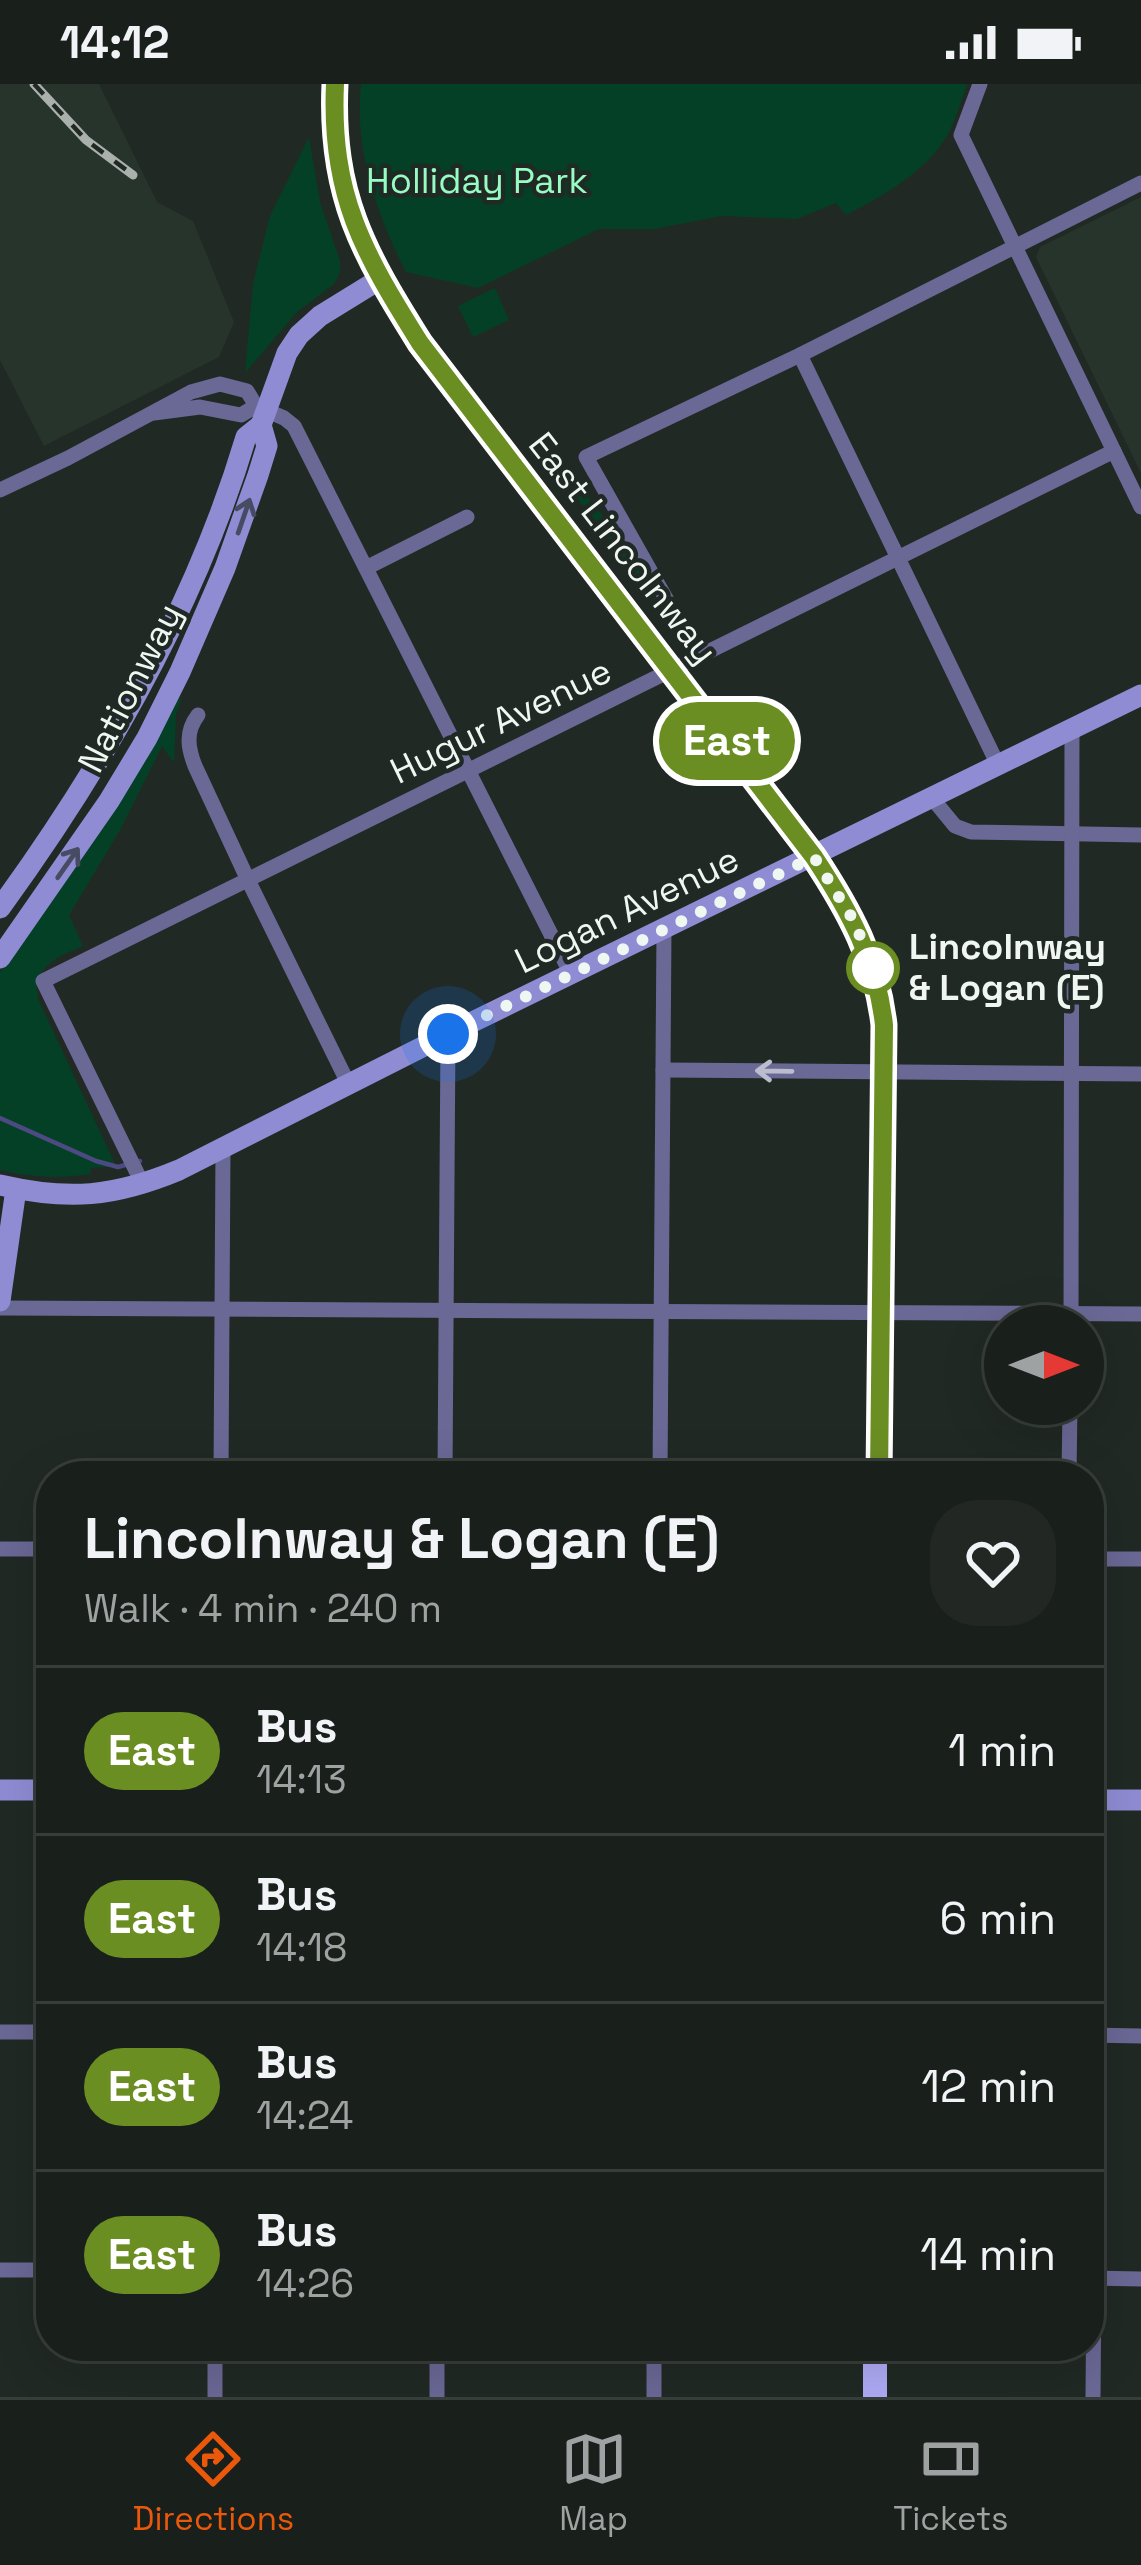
<!DOCTYPE html>
<html lang="en">
<head>
<meta charset="utf-8">
<style>
	:root { --surface:#191f1b; --page:#222724; --text:#f1f3f6; --muted:#9fa2a3; --line:#373d3a; --accent:#ea580c }
	body { margin:0; font-family:"Space Grotesk",sans-serif; background:var(--page); color:var(--text); height:100vh; display:flex; flex-direction:column; font-size:45px; white-space:nowrap }
	* { box-sizing:border-box; margin:0 }
	p { font-size:39px; color:var(--muted) }
	.icon { flex:none; width:66px; height:66px; fill:none; stroke:currentColor; stroke-width:2; stroke-linecap:round; stroke-linejoin:round }
	.map { position:relative; flex:1; overflow:hidden }
	.drawer { position:absolute; left:36px; top:1377px; width:1068px; height:900px; display:flex; flex-direction:column; background:var(--surface); border-radius:48px; box-shadow:0 12px 48px #0002,0 0 0 3px var(--line) }
	.drawer>* { flex:none }
	.badge { padding:0 24px; border-radius:39px; font-size:42px; line-height:78px }
	.needle { width:78px; rotate:90deg }
	.buttons { position:absolute; left:984px; top:1221px; display:grid; gap:24px }
	.buttons a { display:grid; place-items:center; width:120px; height:120px; border-radius:50%; background:var(--surface); box-shadow:0 12px 48px #0002,0 0 0 3px var(--line); font-size:60px }
	.you { position:absolute; width:60px; height:60px; margin:-30px; border:9px solid #fff; border-radius:50%; background:#1a73e8; box-shadow:0 0 0 18px #1a73e833 }
	.map>.badge { position:absolute; translate:-50% -50%; box-shadow:0 0 0 6px #fff }
	.round { display:grid; place-items:center; flex:none; width:126px; height:126px; border-radius:48px; background:var(--page) }
	.overview { display:flex; align-items:center; justify-content:space-between; height:204px; padding:0 48px }
	h1 { font-size:57px; font-weight:700; line-height:90px }
	ul { padding:0; list-style:none }
	li { display:flex; align-items:center; gap:36px; height:168px; padding:0 48px; border-top:3px solid var(--line) }
	li div { flex:1 }
	li b { display:block; font-size:45px }
	li em { font-style:normal }
	li .badge { min-width:132px; font-weight:700; text-align:center }
	.status { display:flex; justify-content:space-between; align-items:center; height:84px; padding:0 60px; background:var(--surface); direction:ltr }
	.status svg { height:33px; fill:currentColor }
	.menu { display:flex; justify-content:space-around; align-items:center; height:168px; border-top:3px solid var(--line); background:var(--surface); font-size:33px; color:var(--muted) }
	.menu a { display:grid; justify-items:center; gap:6px }
	.menu .selected { color:var(--accent) }
	.map>svg:first-child { display:block }
</style>
</head>
<body>
<div class="status"><b>14:12</b><svg viewBox="0 0 49 12"><path d="M0 12V9h3v3zM5 12V6h3v6zM10 12V3h3v9zM15 12V0h3v12zM26 1h20v11H26zM47 4h2v5h-2z"/></svg></div>
<div class="map">
<svg width="1141" height="2313" viewBox="0 0 1141 2313">
	<rect width="100%" height="100%" fill="#212924"/>
	<!-- built -->
	<g fill="#26342b">
		<path d="M0,0H99L157,118L193,137L234,238L219,273L44,362L0,276Z"/>
		<path d="M1141,113V389L1036,173L1040,163Z"/>
	</g>
	<!-- green -->
	<g fill="#044026">
		<path d="M361,0H967C962,15 957,31 950,46C931,85 883,112 846,131L836,119L797,135L721,132L655,145H599L478,204L406,188C377,131 354,66 361,0Z"/>
		<path d="M309,53L320,118L340,177V188L334,200L297,228L245,289L253,200L270,132Z"/>
		<path d="M495,204L509,236L473,253L458,222Z"/>
		<path d="M560,377L634,472L660,523L552,381Z"/>
		<path d="M178,612L181,615L176,631L174,679L162,662L119,748L69,831L83,862C57,873 33,882 38,915L115,1080L108,1083L91,1084L90,1090C61,1095 29,1093 0,1086V888L130,703Z"/>
	</g>
	<g fill="none" stroke-linecap="round" stroke-linejoin="round">
		<!-- stream -->
		<path stroke="#4d4983" stroke-width="4.5" d="M0,1034L96,1077L118,1083L140,1077"/>
		<!-- street -->
		<g stroke="#6a6895" stroke-width="15">
			<path d="M980,0L961,51L1141,423"/>
			<path d="M800,271L998,681"/>
			<path d="M154,329L200,323L241,331L256,322L284,334L294,342L571,890"/>
			<path d="M0,406L68,374L191,308L220,300L247,307L256,322"/>
			<path d="M366,484L467,433"/>
			<path d="M699,573L586,373L800,271L1141,99"/>
			<path d="M198,631C185,648 188,664 195,682L248,796L348,999"/>
			<path d="M932,714L955,742L971,748L1141,751"/>
			<path d="M663,986L1141,990"/>
			<path d="M143,1101L43,897L1114,367"/>
			<path d="M0,1224L1141,1230"/>
			<path d="M1071,1242L1072,645"/>
			<path d="M221,1392L223,1065"/>
			<path d="M445,1392L448,950"/>
			<path d="M660,1392L664,845"/>
			<path d="M1069,1392L1070,1320"/>
			<path d="M0,1465H51"/>
			<path d="M1089,1475H1141"/>
			<path d="M0,1948H51"/>
			<path d="M1089,1951L1141,1952"/>
			<path d="M0,2186H51"/>
			<path d="M1089,2194L1141,2195"/>
			<path d="M215,2313V2262"/>
			<path d="M437,2313V2262"/>
			<path d="M654,2313V2262"/>
			<path d="M1093,2313L1098,1716"/>
		</g>
		<!-- secondary -->
		<g stroke="#8f8cd4" stroke-width="21">
			<path d="M0,824C104,681 195,524 246,353L261,341"/>
			<path d="M0,874L109,717L147,654L180,588L225,484L258,391L267,362L261,341L287,269L299,251L320,232L380,195"/>
			<path d="M0,1101C69,1117 114,1113 179,1086L448,950L1141,611"/>
			<path d="M0,1217L16,1105"/>
			<path d="M0,1706H51"/>
			<path d="M1089,1716H1141"/>
		</g>
		<!-- primary -->
		<g stroke="#aeabf6" stroke-width="24">
			<path d="M335,0C331,112 363,168 420,259L815,773C849,826 877,877 884,941L879,1392"/>
			<path d="M875,2313V2262"/>
		</g>
		<defs>
			<path id="rail" d="M34,0L86,56L133,91"/>
		</defs>
		<!-- rail casing -->
		<use href="#rail" stroke="#aab1ad" stroke-width="9"/>
		<!-- rail -->
		<use href="#rail" stroke="#212924" stroke-width="4.5" stroke-dasharray="14" stroke-linecap="butt"/>
	</g>
	<!-- one-way arrows -->
	<defs><path id="oneway-shaft" d="M-6 0H5M1.5-3L5.5 0L1.5 3" fill="none" stroke-width="1.6" stroke-linecap="round" stroke-linejoin="round" transform="scale(3)"/></defs>
	<g stroke="#484c62">
		<use href="#oneway-shaft" transform="translate(244 432) rotate(-71)"/>
		<use href="#oneway-shaft" transform="translate(68 779) rotate(-55)"/>
	</g>
	<use stroke="#babdcd" href="#oneway-shaft" transform="translate(774 987) rotate(-179)"/>
	<g fill="none" stroke-linecap="round" stroke-linejoin="round">
		<defs>
			<path id="line" d="M335,0C330,111 363,168 420,259L814,773C849,826 877,877 884,941L879,1392"/>
		</defs>
		<!-- line casing -->
		<use href="#line" stroke="#fff" stroke-width="27"/>
		<!-- line -->
		<use href="#line" stroke="#6b8e23" stroke-width="18"/>
		<!-- walk -->
		<path stroke="#f0f6f2" stroke-width="12" stroke-dasharray="0 21.6" d="M448,950L814,773L854,837L873,884"/>
	</g>
	<!-- markers -->
	<circle fill="#fff" stroke="#6b8e23" stroke-width="6" cx="873" cy="884" r="24"/>
	<g text-anchor="middle" dominant-baseline="central" stroke-width="9" stroke-linejoin="round" paint-order="stroke">
		<!-- park labels -->
		<g font-size="36" fill="#96fcc3" stroke="#212924">
			<text x="477" y="97">Holliday Park</text>
		</g>
		<!-- street labels -->
		<g font-size="36" fill="#f0f6f2" stroke="#212924">
			<text transform="translate(623 464) rotate(52)">East Lincolnway</text>
			<text transform="translate(130 604) rotate(-63)">Nationway</text>
			<text transform="translate(501 637) rotate(-26)">Hugur Avenue</text>
			<text transform="translate(627 826) rotate(-26)">Logan Avenue</text>
		</g>
		<!-- stop labels -->
		<g font-size="36" font-weight="bold" fill="#f0f6f2" stroke="#212924" text-anchor="start">
			<text x="909" y="863">Lincolnway<tspan x="909" dy="41">&amp; Logan (E)</tspan></text>
		</g>
	</g>
</svg>
<div class="buttons">
<a><svg class="needle" viewBox="-14 -14 28 28"><path d="M0-13l5 13h-10z" fill="#e53935"/><path d="M0 13l5-13h-10z" fill="#9fa2a3"/></svg></a>
</div>
<div class="you" style="left:448px;top:950px"></div>
<b class="badge" style="left:727px;top:657px;background:#6b8e23;color:#fff">East</b>
<section class="drawer">
<div class="overview"><div><h1>Lincolnway &amp; Logan (E)</h1><p>Walk · 4 min · 240 m</p></div><a class="round"><svg class="icon" aria-label="heart" viewBox="0 0 24 24"><path d="M12 20l-8-8c-3-5 5-10 8-4 3-6 11-1 8 4z"/></svg></a></div>
<ul>
<li><span class="badge" style="background:#6b8e23;color:#fff">East</span><div><b>Bus</b><p>14:13</p></div><em>1 min</em></li>
<li><span class="badge" style="background:#6b8e23;color:#fff">East</span><div><b>Bus</b><p>14:18</p></div><em>6 min</em></li>
<li><span class="badge" style="background:#6b8e23;color:#fff">East</span><div><b>Bus</b><p>14:24</p></div><em>12 min</em></li>
<li><span class="badge" style="background:#6b8e23;color:#fff">East</span><div><b>Bus</b><p>14:26</p></div><em>14 min</em></li>
</ul>
</section>
</div>
<nav class="menu">
<a class="selected"><svg class="icon" aria-label="directions" viewBox="0 0 24 24"><path d="M12 3l9 9-9 9-9-9zM9 14v-3h6M13 9l2 2-2 2"/></svg>Directions</a>
<a><svg class="icon" aria-label="map" viewBox="0 0 24 24"><path d="M3 6l6-2 6 2 6-2v14l-6 2-6-2-6 2zM9 4v14M15 6v14"/></svg>Map</a>
<a><svg class="icon" aria-label="tickets" viewBox="0 0 24 24"><path d="M3 7h18v10H3zM15 7v10"/></svg>Tickets</a>
</nav>
</body>
</html>
